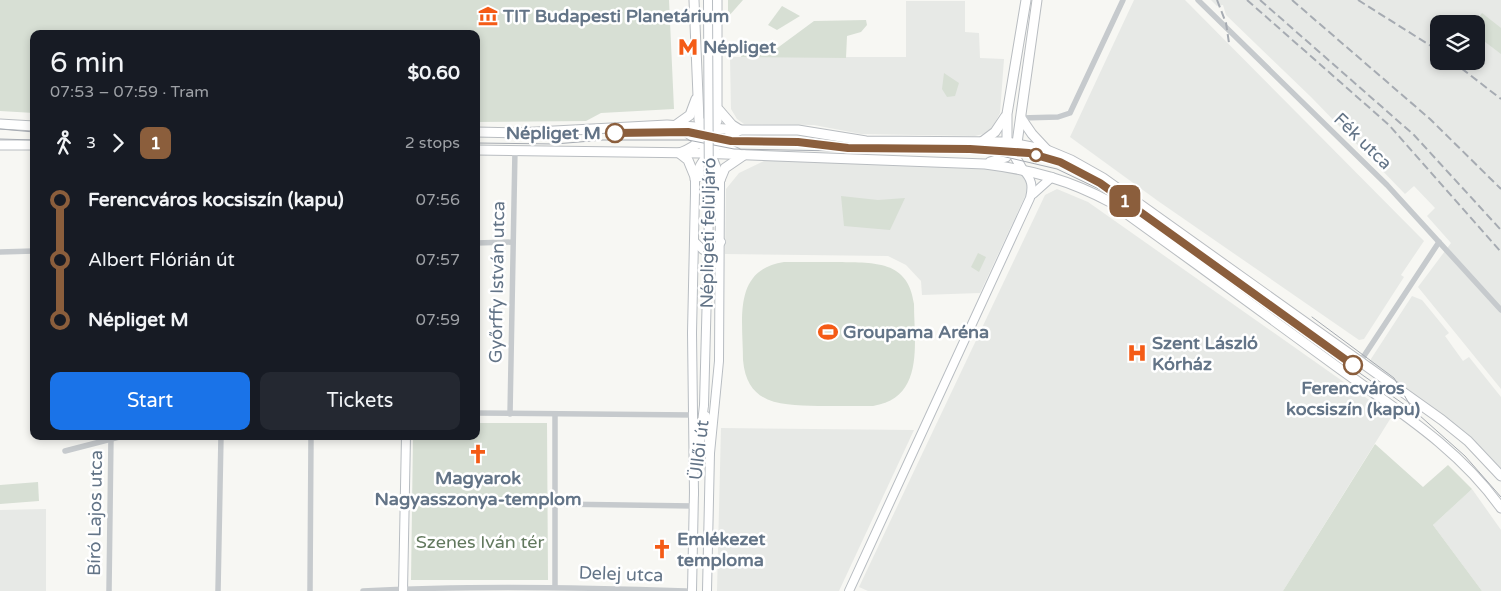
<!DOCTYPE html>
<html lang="en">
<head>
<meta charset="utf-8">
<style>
	:root { --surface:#171b24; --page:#242831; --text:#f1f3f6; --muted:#9ea1a6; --accent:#1a73e8 }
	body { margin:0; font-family:"Varela Round",sans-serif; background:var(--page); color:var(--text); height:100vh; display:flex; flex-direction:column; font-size:19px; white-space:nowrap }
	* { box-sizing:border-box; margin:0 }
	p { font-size:16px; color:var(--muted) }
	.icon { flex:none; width:28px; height:28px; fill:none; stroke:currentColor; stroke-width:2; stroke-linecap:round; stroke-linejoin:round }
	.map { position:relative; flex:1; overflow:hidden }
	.drawer { position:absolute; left:30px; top:30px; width:450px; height:410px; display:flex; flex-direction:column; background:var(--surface); border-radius:10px; box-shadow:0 2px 8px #0003 }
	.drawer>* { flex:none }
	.badge { padding:0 10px; border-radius:8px; font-size:18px; line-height:32px }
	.controls { position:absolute; left:1430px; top:15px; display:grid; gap:10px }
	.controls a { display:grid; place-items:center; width:55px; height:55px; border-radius:10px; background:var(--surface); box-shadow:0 2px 8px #0003; font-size:25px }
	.map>.badge { position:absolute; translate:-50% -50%; box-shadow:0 0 0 2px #fff }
	.legs { display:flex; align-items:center; gap:8px; height:55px; padding:0 20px; font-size:16px }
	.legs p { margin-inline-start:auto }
	.overview { display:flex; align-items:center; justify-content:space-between; height:85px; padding:0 20px }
	h1 { font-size:28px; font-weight:600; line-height:38px }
	.action { display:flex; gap:10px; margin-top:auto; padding:10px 20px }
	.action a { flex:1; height:58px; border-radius:10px; background:var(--accent); color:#fff; font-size:20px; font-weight:600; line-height:58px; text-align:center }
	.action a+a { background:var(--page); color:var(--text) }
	ul { padding:0 20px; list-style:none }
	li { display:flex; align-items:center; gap:18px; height:60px; font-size:19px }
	li i { display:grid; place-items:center; width:8px; height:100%; margin:0 6px; background:currentColor }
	li i::after { content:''; width:12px; height:12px; margin:-6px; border:4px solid; border-radius:50%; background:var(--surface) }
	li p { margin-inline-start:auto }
	li:first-child i { background:linear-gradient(#0000 50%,currentColor 0) }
	li:last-child i { background:linear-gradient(currentColor 50%,#0000 0) }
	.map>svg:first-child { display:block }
</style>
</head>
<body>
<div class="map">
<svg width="1501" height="591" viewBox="0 0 1501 591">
	<rect width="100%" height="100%" fill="#f7f7f3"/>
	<!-- built -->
	<g fill="#e7e9e6" fill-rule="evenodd">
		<path d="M1134,0H1185L1424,241L1401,275L1404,277L1364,339L1359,340L1158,201L1070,137Z"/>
		<path d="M1211,0H1501V389L1418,287L1451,243L1427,216L1435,208L1414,186L1405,194L1311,97L1226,15L1223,5L1217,6ZM1439,24H1476V61H1439Z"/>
		<path d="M906,1H965V32L979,33L980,58L1004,59L1000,113L992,128L983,134L975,136L861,134L814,125L744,124L737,119L731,109L730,57H906Z"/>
		<path d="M766,160L970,165L1035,175L980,293L922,295L921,281L906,265L888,256L725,254L726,189L739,173Z"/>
		<path d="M1057,189L1088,202L1392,416L1283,591H868L859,587L1045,195Z"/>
		<path d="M1412,296L1422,300L1449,333L1445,336L1463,361L1469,357L1501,397V468L1477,444L1369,362Z"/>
		<path d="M721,428L914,430L839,591H717Z"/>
		<path d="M1472,489L1501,530V591H1482L1433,525Z"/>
		<path d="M46,509V591H0V510Z"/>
	</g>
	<!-- green -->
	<g fill="#d7dfd4">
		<path d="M0,0H669L674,109L601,113L586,121L476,122V34H34V113L0,111Z"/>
		<path d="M728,0H743L728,17Z"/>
		<path d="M782,6L800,16L777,30L768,25Z"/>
		<path d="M1482,13L1501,28V54L1476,35V24H1474Z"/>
		<path d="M866,20L867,25L861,32L847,36L846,58L741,57L744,48L776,49L814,21Z"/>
		<path d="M944,73L959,83L955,96L947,97L942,89Z"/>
		<path d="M841,196L878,200L905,198L890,230L844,226Z"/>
		<path d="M978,253L986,257L979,272L971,267Z"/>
		<path d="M784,262C803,262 821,262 839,262C875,263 908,260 914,304C914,343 925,398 873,406C855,406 837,406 818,406C782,405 747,406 743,360C743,320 732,270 784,262Z"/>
		<path d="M476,423H547L548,580H411L413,436H476Z"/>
		<path d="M1375,444L1423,487L1448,465L1472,489L1433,525L1482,591H1283Z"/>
		<path d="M38,482L39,501L0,504V485Z"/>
	</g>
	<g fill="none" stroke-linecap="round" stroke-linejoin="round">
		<defs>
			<g id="secondary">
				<path d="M1033,194L1052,177"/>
				<path d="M695,242L703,250L714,251L721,242"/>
				<path d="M706,416L710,453L707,591"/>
				<path d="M698,459L704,405"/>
				<path d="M694,494L692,333L695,193V179L703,175L720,180V184L719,361L710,453"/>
				<path d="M403,591L406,436"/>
				<path d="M692,591L694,491"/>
				<path d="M849,591L1030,198C1033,186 1032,179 1023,170"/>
			</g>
			<g id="primary">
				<path d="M694,0L699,120L719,144L737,153"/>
				<path d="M719,110L732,125L740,130"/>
				<path d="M1021,118L1032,134L1046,149"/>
				<path d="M0,124L34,126"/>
				<path d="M676,125L690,115L696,99"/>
				<path d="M678,127C704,142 712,151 720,180"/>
				<path d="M476,132L517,133L667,125L740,130H798L866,141L1007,142L1047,150L1071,160L1103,178L1442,420L1468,441L1501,476"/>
				<path d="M983,141L995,132L1005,117"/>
				<path d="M0,145H34"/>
				<path d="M476,150L699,153L985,164C1032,170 1070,180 1112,203C1187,257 1261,311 1336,366C1395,409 1458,447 1501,508"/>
				<path d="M682,152C697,146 709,135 717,121V0"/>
				<path d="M679,153L688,160L695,177"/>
				<path d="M990,162L1006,157L1017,143L1037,0"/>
				<path d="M1022,169L1007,142V114L1026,0"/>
				<path d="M695,179C701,157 718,142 738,131"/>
				<path d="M720,180L725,168L744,155"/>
			</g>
		</defs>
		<!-- secondary casing -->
		<use href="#secondary" stroke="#b8bdc2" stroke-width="10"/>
		<!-- primary casing -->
		<use href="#primary" stroke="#b9bdc1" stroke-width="11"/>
		<!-- street -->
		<g stroke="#c6cacd" stroke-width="5.5">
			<path d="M1198,0L1387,185L1501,310"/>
			<path d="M1021,118L1058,117L1070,113L1123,0"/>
			<path d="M476,243L513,242"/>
			<path d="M0,252L34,251"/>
			<path d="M1360,362L1439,242"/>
			<path d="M476,413L693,415"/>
			<path d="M510,414L515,150"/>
			<path d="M65,451L123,436"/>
			<path d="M556,504L693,506"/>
			<path d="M555,587V414"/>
			<path d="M109,591L111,436"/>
			<path d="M218,591L221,436"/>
			<path d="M310,591L311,436"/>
			<path d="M363,591C470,585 578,587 686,591"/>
		</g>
		<!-- secondary -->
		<use href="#secondary" stroke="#fff" stroke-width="8"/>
		<!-- primary -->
		<use href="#primary" stroke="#fff" stroke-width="9"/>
		<!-- tram -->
		<g stroke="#a6abb2" stroke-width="1">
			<path d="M0,129L34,132"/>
			<path d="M638,133L692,132L731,141L812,143"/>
			<path d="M0,139L34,140"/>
			<path d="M476,143L555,144L603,140H688L734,149L993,154L1057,169L1101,190L1419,415L1465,456L1501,497"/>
			<path d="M1014,152L1046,157L1079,170"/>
			<path d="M1312,317L1394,378L1410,405"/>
		</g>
		<!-- rail -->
		<g stroke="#a6abb2" stroke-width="2" stroke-dasharray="8 4" stroke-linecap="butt">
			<path d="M1217,0L1226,23L1229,43"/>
			<path d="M1247,0L1389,125L1501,252"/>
			<path d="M1260,0L1414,135L1501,230"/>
			<path d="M1292,0L1430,119L1501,189"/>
			<path d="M1358,0L1439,51"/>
			<path d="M1452,61L1501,99"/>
		</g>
		<defs>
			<path id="secondary-bridge" d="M704,405L709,213L708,0"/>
		</defs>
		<!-- secondary-bridge casing -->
		<use href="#secondary-bridge" stroke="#b8bdc2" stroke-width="10" stroke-linecap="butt"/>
		<!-- secondary-bridge -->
		<use href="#secondary-bridge" stroke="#fff" stroke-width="8"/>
	</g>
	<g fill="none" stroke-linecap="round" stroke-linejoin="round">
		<defs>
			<path id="line-1" d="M615,133L688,132L731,141L798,142L848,148L970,149L1029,153L1060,162L1100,183L1353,365"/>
		</defs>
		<!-- line-1 casing -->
		<use href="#line-1" stroke="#fff" stroke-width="11"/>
		<!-- line-1 -->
		<use href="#line-1" stroke="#8b5e3c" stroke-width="8"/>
	</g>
	<!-- icons -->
	<defs>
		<symbol id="museum-bare" viewBox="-9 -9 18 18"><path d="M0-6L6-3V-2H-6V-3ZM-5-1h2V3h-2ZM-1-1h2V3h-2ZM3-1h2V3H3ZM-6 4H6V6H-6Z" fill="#f45b16" stroke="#fff" stroke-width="2.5" paint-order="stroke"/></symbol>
		<symbol id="metro-bare" viewBox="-9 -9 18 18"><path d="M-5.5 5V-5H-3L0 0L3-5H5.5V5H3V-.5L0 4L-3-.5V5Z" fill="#f45b16" stroke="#fff" stroke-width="2.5" paint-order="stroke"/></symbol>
		<symbol id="stadium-bare" viewBox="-9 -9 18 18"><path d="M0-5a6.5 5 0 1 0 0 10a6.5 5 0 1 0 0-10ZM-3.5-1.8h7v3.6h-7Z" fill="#f45b16" stroke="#fff" stroke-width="2.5" paint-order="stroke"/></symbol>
		<symbol id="hospital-bare" viewBox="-9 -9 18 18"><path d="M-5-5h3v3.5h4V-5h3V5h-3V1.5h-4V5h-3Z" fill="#f45b16" stroke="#fff" stroke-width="2.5" paint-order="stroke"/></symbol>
		<symbol id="church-bare" viewBox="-9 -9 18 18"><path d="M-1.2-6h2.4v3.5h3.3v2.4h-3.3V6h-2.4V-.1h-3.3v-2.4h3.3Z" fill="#f45b16" stroke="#fff" stroke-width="2.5" paint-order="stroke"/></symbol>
	</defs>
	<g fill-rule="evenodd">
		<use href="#museum-bare" x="474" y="2" width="28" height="28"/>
		<use href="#metro-bare" x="674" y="33" width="28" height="28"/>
		<use href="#stadium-bare" x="814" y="318" width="28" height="28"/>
		<use href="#hospital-bare" x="1123" y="339" width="28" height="28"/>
		<use href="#church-bare" x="464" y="440" width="28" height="28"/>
		<use href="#church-bare" x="648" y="535" width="28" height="28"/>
	</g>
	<!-- markers -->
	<g fill="#fff" stroke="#8b5e3c" stroke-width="2.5">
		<circle cx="615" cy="133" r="9"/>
		<circle cx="1036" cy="155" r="6"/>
		<circle cx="1353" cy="365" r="9"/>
	</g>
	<g text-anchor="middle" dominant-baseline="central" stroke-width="5" stroke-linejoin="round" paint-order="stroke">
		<!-- poi labels -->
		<g font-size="18" font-weight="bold" fill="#637487" stroke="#fff" text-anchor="start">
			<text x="503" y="16">TIT Budapesti Planetárium</text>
			<text x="703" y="47">Népliget</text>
			<text x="843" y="332">Groupama Aréna</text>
			<text x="1152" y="343">Szent László<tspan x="1152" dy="21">Kórház</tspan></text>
			<text x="478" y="478" text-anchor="middle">Magyarok<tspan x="478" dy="21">Nagyasszonya-templom</tspan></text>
			<text x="677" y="539">Emlékezet<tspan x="677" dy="21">temploma</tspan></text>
		</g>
		<!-- stop labels -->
		<g font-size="18" font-weight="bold" fill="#637487" stroke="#fff" text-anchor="end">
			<text x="601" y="133">Népliget M</text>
			<text x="1353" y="388" text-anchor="middle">Ferencváros<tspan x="1353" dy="21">kocsiszín (kapu)</tspan></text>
		</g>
		<!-- street labels -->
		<g font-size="18" fill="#637487" stroke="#fff">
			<text transform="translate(1363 141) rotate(44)">Fék utca</text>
			<text transform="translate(708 233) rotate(-89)">Népligeti felüljáró</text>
			<text transform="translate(497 282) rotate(-89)">Győrffy István utca</text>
			<text transform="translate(699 450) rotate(-83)">Üllői út</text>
			<text transform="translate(95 513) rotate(-89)">Bíró Lajos utca</text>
			<text transform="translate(621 574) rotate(2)">Delej utca</text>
		</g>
		<!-- park labels -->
		<g font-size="18" fill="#62795e" stroke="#fff">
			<text x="480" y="542">Szenes Iván tér</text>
		</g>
	</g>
</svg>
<div class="controls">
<a><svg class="icon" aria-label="layers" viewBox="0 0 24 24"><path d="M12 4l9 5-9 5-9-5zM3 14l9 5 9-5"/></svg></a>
</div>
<b class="badge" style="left:1125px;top:201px;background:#8b5e3c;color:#fff">1</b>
<section class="drawer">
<div class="overview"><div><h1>6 min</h1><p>07:53 – 07:59 · Tram</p></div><b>$0.60</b></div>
<div class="legs"><svg class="icon" aria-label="walk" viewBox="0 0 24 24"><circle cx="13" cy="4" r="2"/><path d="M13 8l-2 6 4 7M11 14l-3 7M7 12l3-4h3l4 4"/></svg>3<svg class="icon" aria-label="forward" viewBox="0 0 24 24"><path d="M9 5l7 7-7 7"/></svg><b class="badge" style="background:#8b5e3c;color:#fff">1</b><p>2 stops</p></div>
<ul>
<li><i style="color:#8b5e3c"></i><b>Ferencváros kocsiszín (kapu)</b><p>07:56</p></li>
<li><i style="color:#8b5e3c"></i><span>Albert Flórián út</span><p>07:57</p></li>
<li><i style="color:#8b5e3c"></i><b>Népliget M</b><p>07:59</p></li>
</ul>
<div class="action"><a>Start</a><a>Tickets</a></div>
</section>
</div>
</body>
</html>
